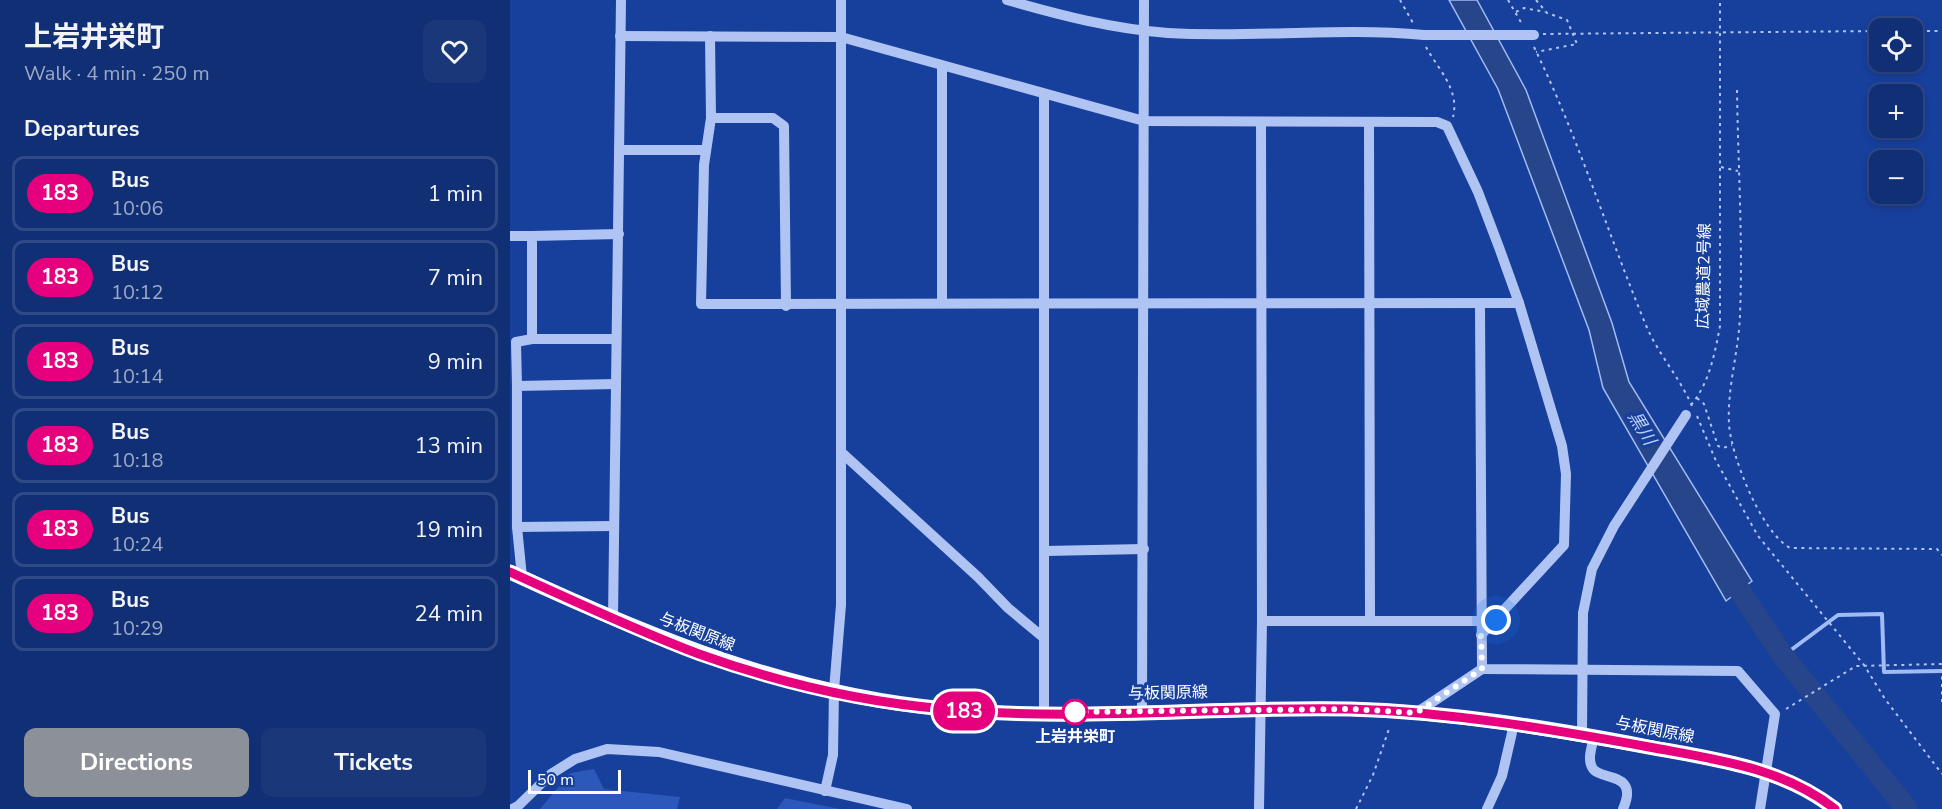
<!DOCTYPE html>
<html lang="en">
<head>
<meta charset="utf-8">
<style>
	:root { --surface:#112f75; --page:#1a377a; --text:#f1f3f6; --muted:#9ca9c5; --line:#304a87; --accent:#8c9099 }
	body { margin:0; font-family:"Nunito Sans","Noto Sans JP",sans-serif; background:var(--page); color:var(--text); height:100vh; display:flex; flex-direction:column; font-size:22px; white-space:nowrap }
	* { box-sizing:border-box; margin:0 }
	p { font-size:20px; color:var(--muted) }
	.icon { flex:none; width:33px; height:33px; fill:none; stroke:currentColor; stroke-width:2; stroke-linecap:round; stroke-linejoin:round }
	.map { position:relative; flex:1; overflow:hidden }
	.sheet { display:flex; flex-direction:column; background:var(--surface); width:510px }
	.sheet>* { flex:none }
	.badge { padding:0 12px; border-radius:20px; font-size:21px; line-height:39px }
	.controls { position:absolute; left:1359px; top:18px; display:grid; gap:12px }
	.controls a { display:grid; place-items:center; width:54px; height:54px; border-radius:12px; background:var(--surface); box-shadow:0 3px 9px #0003,0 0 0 2px var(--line); font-size:30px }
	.scale { position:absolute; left:18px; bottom:15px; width:93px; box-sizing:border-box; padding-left:6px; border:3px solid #fff; border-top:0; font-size:16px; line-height:21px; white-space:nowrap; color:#fff; -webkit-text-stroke:4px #173f9c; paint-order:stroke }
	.you { position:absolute; width:30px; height:30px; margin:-15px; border:4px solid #fff; border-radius:50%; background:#1a73e8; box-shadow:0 0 0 9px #1a73e833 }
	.map>.badge { position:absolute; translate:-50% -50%; box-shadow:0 0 0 3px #fff }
	h2 { padding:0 24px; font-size:22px; line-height:54px }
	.round { display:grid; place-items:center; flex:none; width:63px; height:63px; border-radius:12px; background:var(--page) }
	.head { display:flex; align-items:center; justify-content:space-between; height:102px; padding:0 24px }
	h1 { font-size:28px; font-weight:700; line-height:45px }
	.cta { display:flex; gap:12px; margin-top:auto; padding:12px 24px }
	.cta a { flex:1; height:69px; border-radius:12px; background:var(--accent); color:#fff; font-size:24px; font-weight:700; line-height:69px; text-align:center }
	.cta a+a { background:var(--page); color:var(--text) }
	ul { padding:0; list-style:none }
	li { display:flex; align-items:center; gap:18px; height:75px; margin:0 12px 9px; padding:0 12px; border:3px solid var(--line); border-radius:12px }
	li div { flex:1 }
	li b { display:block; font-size:22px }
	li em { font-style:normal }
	li .badge { min-width:66px; font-weight:700; text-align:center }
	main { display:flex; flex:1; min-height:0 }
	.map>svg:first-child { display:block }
</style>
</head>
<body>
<main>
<section class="sheet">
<div class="head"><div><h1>上岩井栄町</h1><p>Walk · 4 min · 250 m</p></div><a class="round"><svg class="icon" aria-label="heart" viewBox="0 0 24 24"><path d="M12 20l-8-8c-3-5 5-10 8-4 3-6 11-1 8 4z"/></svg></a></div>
<h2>Departures</h2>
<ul>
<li><span class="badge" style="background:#e6007e;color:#fff">183</span><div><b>Bus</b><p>10:06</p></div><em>1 min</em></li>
<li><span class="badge" style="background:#e6007e;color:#fff">183</span><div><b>Bus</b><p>10:12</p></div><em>7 min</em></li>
<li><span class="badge" style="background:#e6007e;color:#fff">183</span><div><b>Bus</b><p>10:14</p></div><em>9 min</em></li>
<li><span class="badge" style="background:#e6007e;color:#fff">183</span><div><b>Bus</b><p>10:18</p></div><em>13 min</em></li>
<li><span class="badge" style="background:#e6007e;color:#fff">183</span><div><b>Bus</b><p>10:24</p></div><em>19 min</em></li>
<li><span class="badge" style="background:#e6007e;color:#fff">183</span><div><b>Bus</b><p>10:29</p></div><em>24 min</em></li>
</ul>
<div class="cta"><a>Directions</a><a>Tickets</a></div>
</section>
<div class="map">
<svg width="1432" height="809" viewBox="0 0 1432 809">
	<rect width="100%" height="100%" fill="#173f9c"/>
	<!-- green -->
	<g fill="#2b58ba">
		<path d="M84,769L94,789L170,797L167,809H30L60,773Z"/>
		<path d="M275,798L330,809H267Z"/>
	</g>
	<!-- water -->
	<path fill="#27458b" stroke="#a1bcf4" stroke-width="1.5" d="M939,0H967L1016,90L1102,323L1119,382L1242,581L1216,601L1093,388L1079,330L988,89Z"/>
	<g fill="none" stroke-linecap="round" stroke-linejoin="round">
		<!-- stream -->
		<path stroke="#a1bcf4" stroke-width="4" d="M1273,656L1328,615L1372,614L1374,672L1432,671"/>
		<!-- river -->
		<path stroke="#27458b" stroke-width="22" d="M1214,567L1273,656L1397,809"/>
		<!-- path -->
		<g stroke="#afc4f2" stroke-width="2" stroke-dasharray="3 4.5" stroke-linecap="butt">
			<path d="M890,0L903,23"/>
			<path d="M998,0L1012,24"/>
			<path d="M1026,0L1037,13L1057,20L1067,44L1026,52"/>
			<path d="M1006,12L1014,8L1035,12"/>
			<path d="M1402,31H1432"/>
			<path d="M1033,34L1370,31"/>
			<path d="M916,47C928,69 950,90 943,117"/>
			<path d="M1024,47C1068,137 1097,231 1135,323C1147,353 1169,376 1182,406"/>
			<path d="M1227,90C1228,165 1233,240 1230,314C1229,351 1217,387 1219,424C1221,456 1251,532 1280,548L1427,549L1432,555"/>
			<path d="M1211,167L1228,171"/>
			<path d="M1187,398L1194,404L1208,446L1213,448L1222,445"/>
			<path d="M1181,405C1199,384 1205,353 1210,326V0"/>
			<path d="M1187,416L1206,461L1248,536L1354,665L1375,699L1432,774"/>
			<path d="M1432,669V706"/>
			<path d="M1276,709L1346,666L1432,664"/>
			<path d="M846,809L863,775L880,726"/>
		</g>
		<!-- minor -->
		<g stroke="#afc4f2" stroke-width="10">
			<path d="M497,0C549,15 603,29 658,33C743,38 829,27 914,35"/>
			<path d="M110,36L331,37L634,121L927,122L937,126L968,192L990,250L1009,303L1052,446L1056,474L1054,545L971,635"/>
			<path d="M200,36L201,118L194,165L191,304L1009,303"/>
			<path d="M201,118H263L274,126L276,306"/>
			<path d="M859,123L860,619"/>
			<path d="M110,150H196"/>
			<path d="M0,236H22"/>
			<path d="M432,302V66"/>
			<path d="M970,305L972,669L1228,671L1265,714L1250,809"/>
			<path d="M106,339H22V236L109,234"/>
			<path d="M7,386L6,342L22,339"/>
			<path d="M331,452L468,577L498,608L534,638"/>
			<path d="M7,527L104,526"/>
			<path d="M535,551L634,549"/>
			<path d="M12,577L7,527V386L106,384"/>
			<path d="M103,618L111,0"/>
			<path d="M752,621H971"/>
			<path d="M534,712V96"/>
			<path d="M632,712L634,0"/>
			<path d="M906,713L972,669"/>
			<path d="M1072,733L1073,613L1082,569L1104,526L1176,415"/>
			<path d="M1084,737C1082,747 1076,761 1084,770C1094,780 1129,773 1113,809"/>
			<path d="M315,791L323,755L324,690L331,605V0"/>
			<path d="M2,809L8,806L41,774L65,759L97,749L149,752L397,809"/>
			<path d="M749,809L752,621L751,123"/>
			<path d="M977,809L992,776L1004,724"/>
		</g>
		<!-- major -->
		<path stroke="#fafbff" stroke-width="15" d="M0,572C140,637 280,695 435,709C569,722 705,706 840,709C940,712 1040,728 1138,747C1203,759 1272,767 1325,809"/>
		<!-- minor-bridge -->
		<path stroke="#afc4f2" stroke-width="10" d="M914,35H1024"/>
	</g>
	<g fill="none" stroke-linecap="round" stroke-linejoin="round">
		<defs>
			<path id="line" d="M0,572C62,600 125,630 189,654C267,682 353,702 435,709C569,722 705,706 840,709C941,712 1040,729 1139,747C1203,759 1272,767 1325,809"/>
		</defs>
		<!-- line casing -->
		<use href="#line" stroke="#fff" stroke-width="14"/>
		<!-- line -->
		<use href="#line" stroke="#e6007e" stroke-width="9"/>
		<!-- walk -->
		<path stroke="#fff" stroke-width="6" stroke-dasharray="0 10.8" d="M565,712L841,709L906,713L972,669L971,635L986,620"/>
	</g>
	<!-- markers -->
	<circle fill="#fff" stroke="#e6007e" stroke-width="3" cx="565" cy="712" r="12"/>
	<g text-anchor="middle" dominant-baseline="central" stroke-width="6" stroke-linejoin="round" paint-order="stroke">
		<!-- street labels -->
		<g font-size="16" fill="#fff" stroke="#173f9c">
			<text transform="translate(1194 276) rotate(-89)">広域農道2号線</text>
			<text transform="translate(187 632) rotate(21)">与板関原線</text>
			<text transform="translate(658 693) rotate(-1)">与板関原線</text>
			<text transform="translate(1145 730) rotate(11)">与板関原線</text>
		</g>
		<!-- stop labels -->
		<g font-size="16" font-weight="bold" fill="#fff" stroke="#173f9c">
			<text x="565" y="737">上岩井栄町</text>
		</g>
		<!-- water labels -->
		<g font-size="18" font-style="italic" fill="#bbcff8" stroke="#173f9c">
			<text transform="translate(1132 428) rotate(59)">黒川</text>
		</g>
	</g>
</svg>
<div class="controls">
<a><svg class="icon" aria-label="locate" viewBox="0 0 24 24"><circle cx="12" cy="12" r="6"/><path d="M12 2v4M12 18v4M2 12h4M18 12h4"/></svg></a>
<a>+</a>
<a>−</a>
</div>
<div class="scale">50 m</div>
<div class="you" style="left:986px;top:620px"></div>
<b class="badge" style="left:454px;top:711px;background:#e6007e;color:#fff">183</b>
</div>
</main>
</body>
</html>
